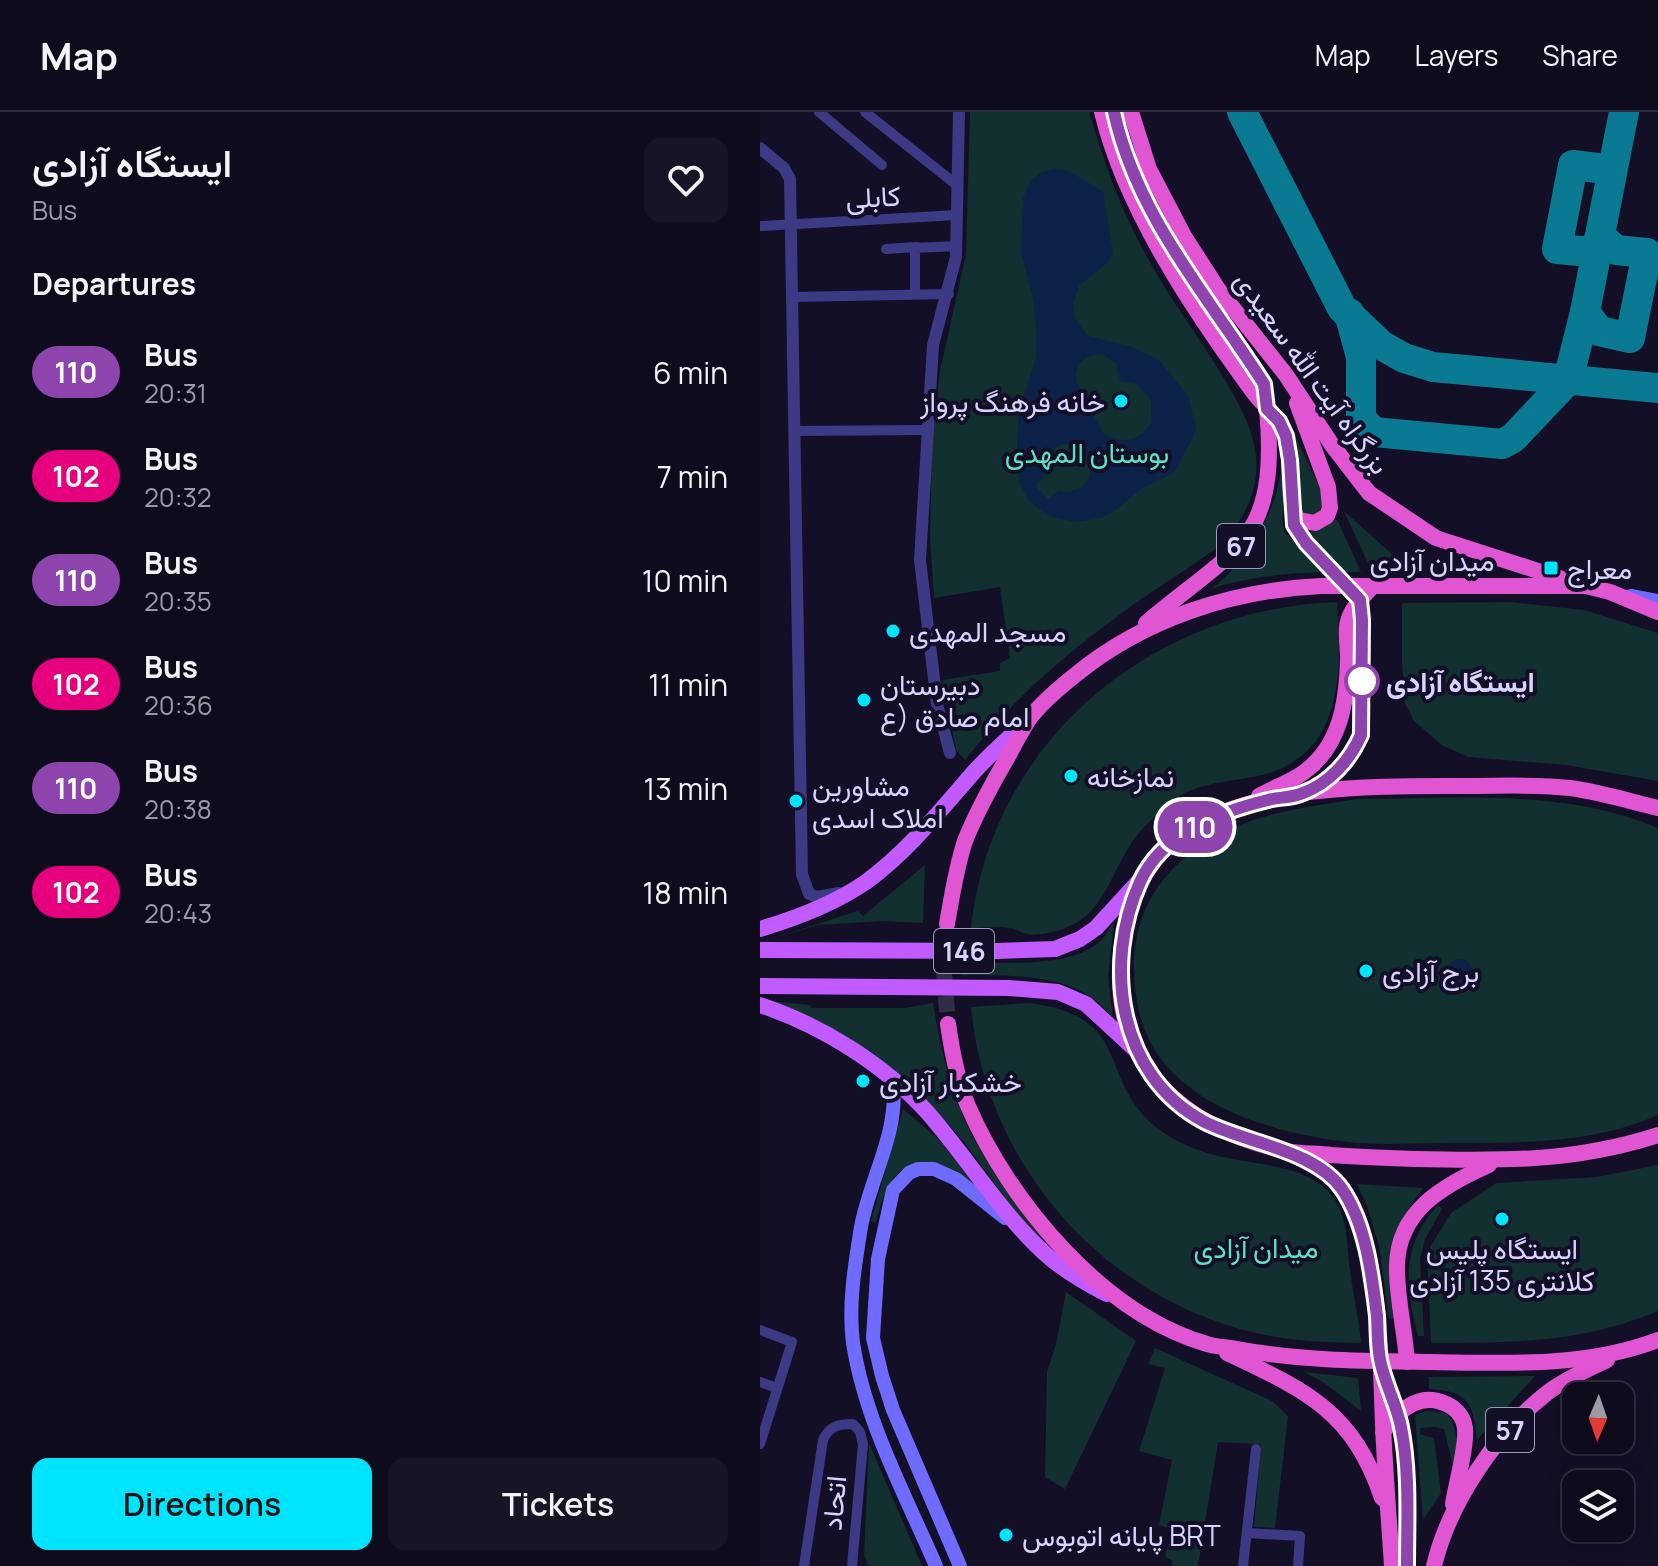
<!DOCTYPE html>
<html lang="en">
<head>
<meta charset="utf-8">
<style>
	:root { --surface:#0e0b1c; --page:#171425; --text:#f1f3f6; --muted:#9b9ba3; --line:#2e2b3b; --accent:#00e5ff }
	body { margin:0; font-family:Manrope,Vazirmatn,sans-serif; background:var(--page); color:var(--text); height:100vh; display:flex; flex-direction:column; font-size:30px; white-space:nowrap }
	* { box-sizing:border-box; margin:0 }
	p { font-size:26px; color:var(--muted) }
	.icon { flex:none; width:44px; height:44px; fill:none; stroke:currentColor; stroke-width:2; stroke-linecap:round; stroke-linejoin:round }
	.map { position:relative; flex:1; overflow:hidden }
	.details { display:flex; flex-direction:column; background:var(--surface); width:760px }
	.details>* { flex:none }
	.badge { padding:0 16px; border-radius:26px; font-size:28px; line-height:52px }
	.needle { width:52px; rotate:182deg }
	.controls { position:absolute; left:802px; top:1270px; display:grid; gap:16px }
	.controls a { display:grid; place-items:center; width:72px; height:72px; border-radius:16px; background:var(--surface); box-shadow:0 4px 20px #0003,0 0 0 2px var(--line); font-size:40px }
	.map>.badge { position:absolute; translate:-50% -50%; box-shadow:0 0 0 4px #fff }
	h2 { padding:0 32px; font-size:30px; line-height:72px }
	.round { display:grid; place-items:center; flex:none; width:84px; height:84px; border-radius:16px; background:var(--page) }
	.head { display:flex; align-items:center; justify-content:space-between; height:136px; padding:0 32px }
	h1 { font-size:38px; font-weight:600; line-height:60px }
	.button { display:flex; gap:16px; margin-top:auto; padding:16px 32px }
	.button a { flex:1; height:92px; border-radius:16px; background:var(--accent); color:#111; font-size:32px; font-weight:600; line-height:92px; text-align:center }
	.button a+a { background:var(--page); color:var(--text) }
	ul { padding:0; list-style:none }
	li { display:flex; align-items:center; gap:24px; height:104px; padding:0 32px }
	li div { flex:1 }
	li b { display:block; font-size:30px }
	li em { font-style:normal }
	li .badge { min-width:88px; font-weight:700; text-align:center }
	header { display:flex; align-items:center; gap:48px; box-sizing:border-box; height:112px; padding:0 40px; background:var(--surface); border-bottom:2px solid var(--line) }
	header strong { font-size:38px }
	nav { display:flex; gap:44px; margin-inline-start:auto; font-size:28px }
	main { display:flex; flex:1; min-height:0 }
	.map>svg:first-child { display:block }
</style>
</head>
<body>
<header>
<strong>Map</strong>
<nav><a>Map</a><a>Layers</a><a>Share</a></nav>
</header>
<main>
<section class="details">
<div class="head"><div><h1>ایستگاه آزادی</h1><p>Bus</p></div><a class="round"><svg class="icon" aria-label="heart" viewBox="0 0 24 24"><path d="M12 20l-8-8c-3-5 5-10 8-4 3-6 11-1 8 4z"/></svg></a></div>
<h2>Departures</h2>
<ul>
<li><span class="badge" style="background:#8e44ad;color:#fff">110</span><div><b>Bus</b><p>20:31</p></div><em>6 min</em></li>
<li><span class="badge" style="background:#e6007e;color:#fff">102</span><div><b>Bus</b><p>20:32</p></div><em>7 min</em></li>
<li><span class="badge" style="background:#8e44ad;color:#fff">110</span><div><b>Bus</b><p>20:35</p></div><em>10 min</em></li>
<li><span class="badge" style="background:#e6007e;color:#fff">102</span><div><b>Bus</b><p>20:36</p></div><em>11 min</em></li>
<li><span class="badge" style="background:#8e44ad;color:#fff">110</span><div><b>Bus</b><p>20:38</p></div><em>13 min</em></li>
<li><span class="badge" style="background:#e6007e;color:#fff">102</span><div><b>Bus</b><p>20:43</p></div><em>18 min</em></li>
</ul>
<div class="button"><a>Directions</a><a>Tickets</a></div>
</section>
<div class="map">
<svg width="898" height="1454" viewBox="0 0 898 1454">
	<rect width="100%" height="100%" fill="#130f26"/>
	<!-- green -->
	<g fill="#12302f">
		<path d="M210,0H329C344,49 360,97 385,141C404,177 428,210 450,244C492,310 523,361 463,431C431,456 395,476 362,501C304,543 249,591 205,648L196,638L182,568L240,559V551L250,546L240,475L174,486L170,426L172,324L180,259L206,142Z"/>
		<path d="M532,317L563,383L564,389L559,404L543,402L538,390L539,354Z"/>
		<path d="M522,355L526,389L522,405L524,420L566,460C526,461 487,465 450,477C463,470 472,458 481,446C504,418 516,392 522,355Z"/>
		<path d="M584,399L654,462L612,460Z"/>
		<path d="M577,407L601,460H579L544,423Z"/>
		<path d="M577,490C582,564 584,648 493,665C466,670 435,671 413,689C400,699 388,710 378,722C344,766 348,812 282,822C267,824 266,822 254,817C243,813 223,816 211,816C231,628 394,496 577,490Z"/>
		<path d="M749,490L824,498L898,521V669L806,653L709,645L683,634L654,609L645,591L642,550V491Z"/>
		<path d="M597,687C696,687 804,676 898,716V1003C833,1032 759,1031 689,1031C659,1031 628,1033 598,1031C547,1027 472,1009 432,977C395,949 380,920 375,875C367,796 408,744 478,714C515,698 557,694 597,687Z"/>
		<path d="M165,753L163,811L123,809L58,813L11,827L98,799L103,804Z"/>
		<path d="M354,810L348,865L353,907C320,859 253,864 201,863V850C240,850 315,858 343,826C347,822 350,815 354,810Z"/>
		<path d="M0,888L50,893L51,896H145L173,891C179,926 186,961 199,994C216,1041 264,1107 297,1144L265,1113L204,1030L164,985L139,963Z"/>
		<path d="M270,891C375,905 336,967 397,1016C416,1031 440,1040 463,1045C497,1053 541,1053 567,1078C589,1100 586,1130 590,1158C593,1183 599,1206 601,1231C560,1231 520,1228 480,1217C334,1176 225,1046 211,895Z"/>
		<path d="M143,997L176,1025L241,1099L174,1052C137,1041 122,1082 116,1111L111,1109Z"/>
		<path d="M898,1053V1199C821,1231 752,1231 671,1231L667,1140L691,1101L736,1071L837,1065Z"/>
		<path d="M597,1072L663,1076C626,1128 626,1144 633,1206L629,1207L619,1134L607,1094Z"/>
		<path d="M678,1093L682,1097L665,1127L660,1147L664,1224H658C645,1173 641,1134 678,1093Z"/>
		<path d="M306,1180L376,1229L305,1377L285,1365L287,1260L296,1232Z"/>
		<path d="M395,1236L512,1289L528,1304L515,1416L494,1415L501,1332L458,1330L438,1454H412V1448L405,1445L412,1417L399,1413L412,1348L379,1339L405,1256L388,1252Z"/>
		<path d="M544,1260L598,1266L601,1299L563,1270Z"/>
		<path d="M775,1264L717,1328C713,1291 709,1279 669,1277V1265Z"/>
		<path d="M667,1299L686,1301C701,1317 696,1339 694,1359L684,1317L675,1315L660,1316V1322L674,1326L681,1381L663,1408L655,1303Z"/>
		<path d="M109,1331L162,1454H109L104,1443Z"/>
	</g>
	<!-- water -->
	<g fill="#0c2248" fill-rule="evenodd">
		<path d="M295,57L309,59L343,80L353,141L347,151L319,174L313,192L315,206L328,224L372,235L399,248L428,284L436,316L433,326L413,361L382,376L356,398L341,406L316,410L288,404L268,388L259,370L256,348L259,298L276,246L277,226L273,187L261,140L263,86L271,68L282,60ZM341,242L356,251L360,269L377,272L391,288V310C381,329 361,334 343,321L333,302L335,287C306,279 312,242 341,242ZM303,332L321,336C333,350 334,362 322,375L308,380L299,379L288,387L277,376V372L285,364C283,348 288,338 303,332Z"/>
		<circle cx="700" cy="859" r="12"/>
	</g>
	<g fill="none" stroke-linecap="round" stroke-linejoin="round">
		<!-- taxiway -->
		<g stroke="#0a7a92" stroke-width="30">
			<path d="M482,0L582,196L621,233L644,246L673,255L898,276"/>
			<path d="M825,200L839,219L870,226L887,141L856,138L841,125L831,140L797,137L813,53L845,57"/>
			<path d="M589,201L601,245V307L614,320L742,332L753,326L808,268L825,200L864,0"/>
		</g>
		<!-- trunk-tunnel -->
		<path stroke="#312d47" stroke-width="16" stroke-dasharray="16 8" stroke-linecap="butt" d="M187,812L184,860L188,912"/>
		<!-- minor -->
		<g stroke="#3d3a85" stroke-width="10">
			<path d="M59,0L122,53"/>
			<path d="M105,0L198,74"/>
			<path d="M0,114L197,103"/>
			<path d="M126,137L157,135"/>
			<path d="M155,182V136L197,134"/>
			<path d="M32,185L189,182"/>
			<path d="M35,319L166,318"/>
			<path d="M0,1218L32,1230L0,1332"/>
			<path d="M0,1270L17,1276"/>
			<path d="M487,1421L540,1424L538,1454"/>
			<path d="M44,1454L63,1328C69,1314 79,1312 93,1312L100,1320L103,1332L92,1454"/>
			<path d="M483,1454L496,1337"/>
		</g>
		<!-- tertiary -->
		<g stroke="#3d3a85" stroke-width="12">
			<path d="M0,36L24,56L30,67L42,762L49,782L57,785L79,781"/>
			<path d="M190,641L177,592L160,448L173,233L196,145L199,0"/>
		</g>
		<!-- secondary -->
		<g stroke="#6f6bff" stroke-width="14">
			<path d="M871,484L898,489"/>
			<path d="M132,967C141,1018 110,1065 101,1115C95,1152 88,1193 93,1231C105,1309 145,1382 176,1454"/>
			<path d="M200,1454L133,1298L122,1264L113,1226L118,1147L133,1078L149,1061L158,1057H174L196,1067L245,1106"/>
		</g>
		<!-- primary -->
		<g stroke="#c25bff" stroke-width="16">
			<path d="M0,817C37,806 74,792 106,770C147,740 179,700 213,661C229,643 247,627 266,610"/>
			<path d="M0,838L237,839L295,837L320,827L336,816L380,768"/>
			<path d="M0,874L249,876L298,880L326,892L377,939"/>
			<path d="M0,893C61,913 125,953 168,1001C209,1048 243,1105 290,1146C307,1160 327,1172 347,1182"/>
		</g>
		<!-- trunk -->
		<g stroke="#e055d1" stroke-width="16">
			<path d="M342,0C365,96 433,198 491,277C499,289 511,298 519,309C538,337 522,390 539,408L555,411L567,404L570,396L568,375L537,291"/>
			<path d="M371,0L389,57L424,124L458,177L526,263L572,333L609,381L676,426L809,469"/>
			<path d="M386,511C476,435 519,431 507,297"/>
			<path d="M499,684C513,676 530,670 543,661C581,634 587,589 588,546C588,534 585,519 588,509C592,495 604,484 613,474"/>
			<path d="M898,696C869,689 840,680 810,676C776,672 741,674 706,674C623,674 486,671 418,725C381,754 365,797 361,843C350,955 426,1017 526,1039C541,1042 557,1041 571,1043C599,1045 627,1046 655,1047C742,1049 814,1050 898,1023"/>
			<path d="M187,812C192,784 196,756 205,729C216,701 231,674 246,648C254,634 261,619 270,606C282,590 299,576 314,564C383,507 472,478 561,474H826L850,480L898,500"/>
			<path d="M188,912C192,940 197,968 208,994C250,1091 343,1202 447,1232C456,1235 467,1235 477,1237C543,1249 603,1249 670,1250C747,1251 824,1256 898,1228"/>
			<path d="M534,1043C551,1053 572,1061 583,1079C622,1143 620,1240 623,1313C625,1360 629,1407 632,1454"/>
			<path d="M467,1241C545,1278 593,1299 622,1386"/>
			<path d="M647,1250C645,1219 637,1188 637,1157C636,1099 684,1073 729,1053"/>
			<path d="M623,1320C640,1296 663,1277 692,1295C699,1300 704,1307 705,1316C707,1334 696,1372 693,1392"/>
			<path d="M674,1454C689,1391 736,1321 787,1281C805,1267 827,1258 847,1248"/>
		</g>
	</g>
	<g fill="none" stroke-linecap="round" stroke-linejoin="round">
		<defs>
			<path id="line" d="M354,0C377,105 448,184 504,272L507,297L519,309L526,324L530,348L534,413L546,431L600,488L602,508L601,623C590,648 570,671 543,681C532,686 519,685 508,688C459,700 402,721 380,770C343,852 358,963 443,1009C484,1031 554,1037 582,1077C606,1112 612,1163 617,1204C618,1220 617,1237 621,1252C626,1274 637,1294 641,1315C650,1360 647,1409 647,1454"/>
		</defs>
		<!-- line casing -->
		<use href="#line" stroke="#fff" stroke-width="18"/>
		<!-- line -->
		<use href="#line" stroke="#8e44ad" stroke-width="12"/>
	</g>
	<!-- markers -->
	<g fill="#00e5ff" stroke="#130f26" stroke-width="3">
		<circle cx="361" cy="289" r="8"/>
		<rect x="783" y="448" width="16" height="16" rx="4"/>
		<circle cx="133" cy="519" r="8"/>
		<circle cx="104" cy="588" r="8"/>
		<circle cx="311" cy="664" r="8"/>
		<circle cx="36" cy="689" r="8"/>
		<circle cx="606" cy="859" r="8"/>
		<circle cx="103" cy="969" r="8"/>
		<circle cx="742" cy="1107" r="8"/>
		<circle cx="246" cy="1423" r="8"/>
	</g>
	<circle fill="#fff" stroke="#8e44ad" stroke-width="4" cx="602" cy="569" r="16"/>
	<g text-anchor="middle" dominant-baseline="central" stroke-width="8" stroke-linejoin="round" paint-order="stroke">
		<!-- shield labels -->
		<g fill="#130f26" stroke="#9e99be" stroke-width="2">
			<rect x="457" y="412" width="48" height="44" rx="6"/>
			<rect x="174" y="817" width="60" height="44" rx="6"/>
			<rect x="726" y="1296" width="48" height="44" rx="6"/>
		</g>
		<g font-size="26" font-weight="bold" fill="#d9d4ff">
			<text x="481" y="434">67</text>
			<text x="204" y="839">146</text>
			<text x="750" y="1318">57</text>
		</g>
		<!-- street labels -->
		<g font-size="28" fill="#d9d4ff" stroke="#130f26">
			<text transform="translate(113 84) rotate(-3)">کابلی</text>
			<text transform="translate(553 260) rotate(54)">بزرگراه آیت الله سعیدی</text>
			<text x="672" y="448">میدان آزادی</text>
			<text transform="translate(73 1391) rotate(-85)">اتحاد</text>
		</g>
		<!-- poi labels -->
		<g font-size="28" fill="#d9d4ff" stroke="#130f26" text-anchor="start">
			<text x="345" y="289" text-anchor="end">خانه فرهنگ پرواز</text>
			<text x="807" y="456">معراج</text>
			<text x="149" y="519">مسجد المهدی</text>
			<text x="120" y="572">دبیرستان<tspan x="120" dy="32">امام صادق (ع</tspan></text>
			<text x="327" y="664">نمازخانه</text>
			<text x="52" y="673">مشاورین<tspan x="52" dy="32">املاک اسدی</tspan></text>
			<text x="622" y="859">برج آزادی</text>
			<text x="119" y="969">خشکبار آزادی</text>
			<text x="742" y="1136" text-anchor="middle">ایستگاه پلیس<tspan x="742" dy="32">کلانتری 135 آزادی</tspan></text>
			<text x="262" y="1423">پایانه اتوبوس BRT</text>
		</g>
		<!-- park labels -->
		<g font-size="28" fill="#5fe0c0" stroke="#130f26">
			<text x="327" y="340">بوستان المهدی</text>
			<text x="496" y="1135">میدان آزادی</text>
		</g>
		<!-- stop labels -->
		<g font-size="28" font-weight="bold" fill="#d9d4ff" stroke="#130f26" text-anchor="start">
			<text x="626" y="569">ایستگاه آزادی</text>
		</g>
	</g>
</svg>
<div class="controls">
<a><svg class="needle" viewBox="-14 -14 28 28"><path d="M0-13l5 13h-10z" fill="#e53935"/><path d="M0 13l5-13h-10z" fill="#9b9ba3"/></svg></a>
<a><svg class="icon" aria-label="layers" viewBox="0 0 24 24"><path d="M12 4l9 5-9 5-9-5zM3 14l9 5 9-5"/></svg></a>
</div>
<b class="badge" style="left:435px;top:715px;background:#8e44ad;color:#fff">110</b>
</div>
</main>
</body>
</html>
